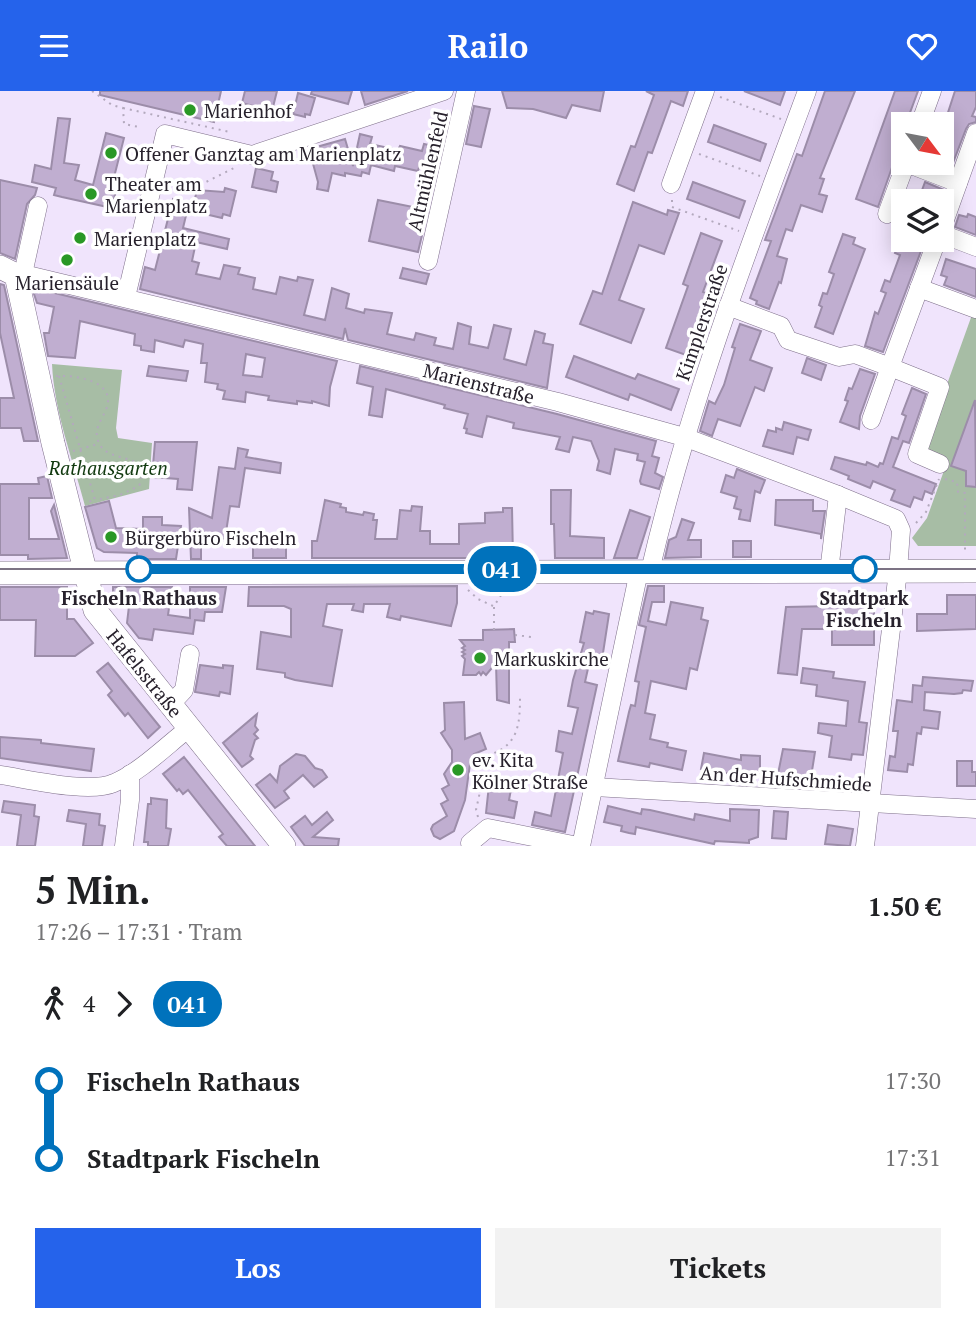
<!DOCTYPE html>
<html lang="de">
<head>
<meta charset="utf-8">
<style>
	:root { --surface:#fff; --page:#f2f2f2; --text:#202124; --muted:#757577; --accent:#2563eb }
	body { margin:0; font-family:"PT Serif",serif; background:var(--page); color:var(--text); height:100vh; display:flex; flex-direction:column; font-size:26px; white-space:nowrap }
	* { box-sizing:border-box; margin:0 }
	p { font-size:23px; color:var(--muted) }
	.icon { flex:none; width:38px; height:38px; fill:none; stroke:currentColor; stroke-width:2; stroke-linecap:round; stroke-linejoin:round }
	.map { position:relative; height:755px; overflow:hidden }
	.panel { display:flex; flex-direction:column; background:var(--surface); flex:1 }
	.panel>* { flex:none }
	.badge { padding:0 14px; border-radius:23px; font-size:24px; line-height:46px }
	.needle { width:46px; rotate:122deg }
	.fabs { position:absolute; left:891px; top:21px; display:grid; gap:14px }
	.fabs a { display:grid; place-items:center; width:63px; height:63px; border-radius:0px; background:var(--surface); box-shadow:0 4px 18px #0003; font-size:35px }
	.map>.badge { position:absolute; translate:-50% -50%; box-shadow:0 0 0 4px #fff }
	.legs { display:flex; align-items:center; gap:10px; height:77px; padding:0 35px; font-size:23px }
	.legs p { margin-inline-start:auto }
	.headline { display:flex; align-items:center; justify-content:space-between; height:119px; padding:0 35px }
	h1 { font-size:38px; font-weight:700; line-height:52px }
	.button { display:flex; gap:14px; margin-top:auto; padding:14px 35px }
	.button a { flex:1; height:80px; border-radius:0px; background:var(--accent); color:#fff; font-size:28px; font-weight:700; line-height:80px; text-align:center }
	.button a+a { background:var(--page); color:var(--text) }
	ul { padding:0 35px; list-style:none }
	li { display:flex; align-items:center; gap:24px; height:77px; font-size:26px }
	li i { display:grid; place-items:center; width:10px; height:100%; margin:0 9px; background:currentColor }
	li i::after { content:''; width:18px; height:18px; margin:-9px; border:5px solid; border-radius:50%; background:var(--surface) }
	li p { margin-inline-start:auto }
	li:first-child i { background:linear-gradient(#0000 50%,currentColor 0) }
	li:last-child i { background:linear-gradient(currentColor 50%,#0000 0) }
	header { display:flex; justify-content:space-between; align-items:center; height:91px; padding:0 35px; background:var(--accent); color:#fff; font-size:32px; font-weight:700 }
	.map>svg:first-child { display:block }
</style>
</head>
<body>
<header><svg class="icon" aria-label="menu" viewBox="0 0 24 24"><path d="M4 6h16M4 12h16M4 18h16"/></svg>Railo<svg class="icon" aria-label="heart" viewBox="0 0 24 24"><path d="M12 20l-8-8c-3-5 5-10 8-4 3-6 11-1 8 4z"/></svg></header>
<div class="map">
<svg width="976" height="755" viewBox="0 0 976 755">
	<rect width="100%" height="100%" fill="#f0e4fc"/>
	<!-- green -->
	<g fill="#a7bda5">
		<path d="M973,221L976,222V455H918L912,447L927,427L946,374L923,360Z"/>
		<path d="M52,273L122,279L116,337L118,347L152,352L149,398L85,415C73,369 54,320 52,273Z"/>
	</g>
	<!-- building -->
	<g fill="#c0aed0" stroke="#9c8da9" stroke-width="2" fill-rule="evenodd">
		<path d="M100,0H221L214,31L100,4Z"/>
		<path d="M245,0H277L272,20L242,12Z"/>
		<path d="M312,0H352L348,13L311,3Z"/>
		<path d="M361,0H408L365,14Z"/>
		<path d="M502,0H604L600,20L572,14L566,27L533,18L507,17Z"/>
		<path d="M646,0H688L683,15L671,10L652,62L648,61L634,100L617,93L631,55L635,56L654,4Z"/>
		<path d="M744,0H785L780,14Z"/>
		<path d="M825,0H855L820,87L824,88L819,103L827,105L822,121L801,114L792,140L786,138L777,165L787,168L781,192L779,191L769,218L756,213L757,210L750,207L771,150L765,149L774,125L797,63L802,65Z"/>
		<path d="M895,0H918L908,27L903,33V61L895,68L878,116L856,108Z"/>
		<path d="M955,0H976V16L972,25L976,26V31L969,33L966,38L951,77L937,72H942V40Z"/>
		<path d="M298,2L315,7L310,24L305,23V26L293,23Z"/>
		<path d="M474,15L490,18L481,56L466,53Z"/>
		<path d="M58,27L70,28L64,72L79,74L75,89L93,94L106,42L124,47L111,98L116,99L112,117L62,106L54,104L56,97L32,91L35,74L51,78Z"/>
		<path d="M714,34L766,53L760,70L708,51Z"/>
		<path d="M360,43L372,46L370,53L398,59L400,55L422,60L424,53L442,57L437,77L420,73L418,80L395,75L394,80L371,74L369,83L362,81L361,85L345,82V85L332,82L328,100L317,98L318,91L312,69L323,66L320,55L345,48L353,75Z"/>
		<path d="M256,77L273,81L271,89L278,91L276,101L252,96Z"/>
		<path d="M0,89L37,97L35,104L27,113L15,168L0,162Z"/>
		<path d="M693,91L745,110L739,127L687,108Z"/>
		<path d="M925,91L944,99L939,110H918Z"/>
		<path d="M225,97L236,100L230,125L223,123L222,127L192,120L197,99L224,101Z"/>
		<path d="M173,108L189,112L183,137L229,148L227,158L196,151L192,170L199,172L196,183L220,188L224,174L240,177L238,183L255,187L253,198L276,203L280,186L297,190L298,186L313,189L304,224L325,229L332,197L349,203L346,217L364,222L365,218L392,222L387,243L414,249L416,242L436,247L434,254L453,258L458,232L471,236L469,253L488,257L494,234L511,238L504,268L526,274L535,240L545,243L543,252L553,254L547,297L348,249L345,237L343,248L140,198L145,176L155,179Z"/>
		<path d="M378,109L428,119L418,161L369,150Z"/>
		<path d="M633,111L667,124L668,119L679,122L664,163L639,154L619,209L644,218L631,252L580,233L593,200L602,203Z"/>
		<path d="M968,123L976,126V144L955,136L959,124L967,126Z"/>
		<path d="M701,142L722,150L703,201L708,203L686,264L666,257L688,195L683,193Z"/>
		<path d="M843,143L855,147L853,153L865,158L833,243L815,236L822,216L819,214L823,202L827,203L834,183L829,181Z"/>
		<path d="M900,149H923L924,152L883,261L865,255L875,221L878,223L886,202L881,200L885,189L890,191L900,164L895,162Z"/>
		<path d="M946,168L976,178V206L944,194L947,186L941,184Z"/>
		<path d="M403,177L429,183L426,193L400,187Z"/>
		<path d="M0,193L4,194L38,350H24L21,337H0V307H14L0,242Z"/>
		<path d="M38,198L337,270L330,296L329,315L312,310V312L297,310V313L268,309L269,305L246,301L245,311L223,308L225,300L217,298L218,293L205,291L207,272H201L203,253L185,249L183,256L155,249L154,261L141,259V255L134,254L135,243L80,230L75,267L48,265L44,242H49L54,216L37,212L34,203ZM246,263L265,267L262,286L243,284Z"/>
		<path d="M740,233L761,240L750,269L772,277L764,300L755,296L740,335L718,328L712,345L700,340L709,310L715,313L724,294L735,257L732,256Z"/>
		<path d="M574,265L635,288L638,283L679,298L671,319L630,303L628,309L566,286Z"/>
		<path d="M807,267L826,274L821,289L802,282Z"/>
		<path d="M149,275L188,280L186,290L147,285Z"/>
		<path d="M360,275L557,323L656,350L652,365L659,367L655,382L663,386L659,398L641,393L640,390L645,371L637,369L638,363L615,358L610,383L597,379L599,370L591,350L573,346L569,361L556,358L560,346L513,337L514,332L487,325L482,346L466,342L467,338L464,337L468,323L444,317L445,314L386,298L382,326L369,324L373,296L357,292Z"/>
		<path d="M860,278L875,283L860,325L859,338L840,331L848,310L845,309L849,297L852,298Z"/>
		<path d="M912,297L926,303L909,352L903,350L893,376L936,393L932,403L925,400L922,409L914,406L910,416L891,409L895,399L873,390L870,397L848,388L849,385L831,378L835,366L866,374L867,371L878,376L880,372L883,373L892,346L898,348L906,325L902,323Z"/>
		<path d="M975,309L976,396L966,395V380L951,375Z"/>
		<path d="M784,331L811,339L808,349L797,346L793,363L763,355L768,339L776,341V337L782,339Z"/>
		<path d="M155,351H197L192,399L177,398L178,388L152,386Z"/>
		<path d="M238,357L248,359L246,366L281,372L280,382L245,377L239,416L230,415L225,448L201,445V468H191L189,417L212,427L219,376L235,378Z"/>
		<path d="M737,378L765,389L760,402L755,400L750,430L739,428L741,419L734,417L737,406L721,401L726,384L734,387Z"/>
		<path d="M47,385L52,407H29V448H59L51,420L54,414L67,467L28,468V464H0V393H39L38,387Z"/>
		<path d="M551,399H571L570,445L604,447V467H555L554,433H551Z"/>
		<path d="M325,409L341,413L340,416L346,417V421L363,424L364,421L374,423L373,429H377L375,448H397L400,419L411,420L412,415L422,416L420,440H430V453H459V433L485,432V422L503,421V417H512L513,467H312V450H317Z"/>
		<path d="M776,409H813V420H825L821,448V443L775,434Z"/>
		<path d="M109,410L116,437L143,438V426H162V434L181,435L176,468H137V462L104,461L97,457L85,416Z"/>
		<path d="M630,419L650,426L637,467H614Z"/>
		<path d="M682,428L694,432L688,449H701V466L665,467L669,449L676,446Z"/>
		<path d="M263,446H280L281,450H286V467H253V450H263Z"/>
		<rect x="733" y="450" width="18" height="16"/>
		<path d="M457,495V512L451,535L401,525L400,529L387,526L390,513H364L363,521L352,519L354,513H327L323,535L342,539L332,595L295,589L285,586V582L257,578L261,541L291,546V518L284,515H248L249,496Z"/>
		<path d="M648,495H664V511H652L648,530L666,534L671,511L703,517L701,528L708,530L697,579L690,577L686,598L651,590L645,622L655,624L650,648L668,652L667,656L686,660L682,679L650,672L649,676L618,670L629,621L631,614L635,615L639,591L635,590L646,536L639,534Z"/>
		<path d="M0,496H67V528H74L93,552L75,565H35L36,529H0Z"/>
		<path d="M113,496H172L168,524L190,527V496H226L222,521H205L204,530L195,529L193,543L154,538L152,549L139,547L127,532L129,515H119L118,512H113Z"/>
		<path d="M849,500H865L864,504H874V554H832V538H802L797,584L778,582L786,516L833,515V505H849Z"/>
		<path d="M947,504H976V538L917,540V523H947Z"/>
		<path d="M594,520L609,523L601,575L589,573L585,591L597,594L565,741L532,734L535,721L551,725L563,662L556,660L559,640L572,643L578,617L568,615L573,589L584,552L580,551L586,521L593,523Z"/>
		<path d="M514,538L515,551H509V612L497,609L496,572L486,584L483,581L481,584L479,581L476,584H463L465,568L462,565L465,563L462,561L465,559L462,557L465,555L460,549H483V539Z"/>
		<path d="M108,572L160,636L148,647L128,622L125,625L108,604L112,600L97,581Z"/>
		<path d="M200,574L223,577V574L233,575L230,603L220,601L219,605L195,601Z"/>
		<path d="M803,577L834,581L833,587L865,591L859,631L867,632L863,664L852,663L851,669L829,666L832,645L818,642L819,632L846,635L848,610L816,605L817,594L801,592Z"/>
		<path d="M923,586L973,590L971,600L963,599L962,602L954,603L925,601L924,619L940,621L938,638L922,636L921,643L917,642L913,674L908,673L907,681L888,679L890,665L895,666L898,640H893L897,609L912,611L913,594L922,595Z"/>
		<path d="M464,611L465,648L480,642L486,658L474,663L476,668L470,673L465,709L454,740L440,748L434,745L431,738L433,734L447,725L441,713L448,709L442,698L449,694L444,683L452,671V659L441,642L445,639L444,612Z"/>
		<path d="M257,623L255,635L258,639L254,643L258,647L255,649L250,665L253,668L242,676L223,652Z"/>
		<path d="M0,646L28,648L41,649V652L94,658L91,680L0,667Z"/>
		<path d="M783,658L815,661L811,686L778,683Z"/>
		<path d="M704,662L741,669V664L760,665V682H726L701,678Z"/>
		<path d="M296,663L305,665L315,677L322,679L327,686L314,696L303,684L284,700L289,707L275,717L256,694L270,683L277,691L280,675Z"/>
		<path d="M184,666L200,686L255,755H227L219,746L223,743L188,699L183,703L179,698L177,700L163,683Z"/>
		<path d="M957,670H972V681H976V695H957Z"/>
		<path d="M500,691L512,693L509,709L517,711L514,727L486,722L489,694L499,696Z"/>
		<path d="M151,707L167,709L166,737L171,738L168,755H148V751H144L148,713H151Z"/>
		<path d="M4,710L35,714L34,725L39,726L35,755H17L21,724L2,721Z"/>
		<path d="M608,715L641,723L642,718L650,719L694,729L695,723L730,730V718L759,719L758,746L749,749V752L715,750L714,753L636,736L635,743L629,742L621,740L622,735L604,731Z"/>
		<path d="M69,719L100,723L99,734L105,735L102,755H83L86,733L67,730Z"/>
		<path d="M774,720L788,721L786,748L772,747Z"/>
		<path d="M327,721L333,729L313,746L339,748L338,755H305L291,736L305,725L312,734Z"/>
		<path d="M828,734L853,738L850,755L825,753Z"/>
	</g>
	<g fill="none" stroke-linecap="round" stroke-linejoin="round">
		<defs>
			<g id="minor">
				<path d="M920,33L932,0"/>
				<path d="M906,72L958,92"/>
				<path d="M671,93L705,0"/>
				<path d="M887,123L906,72"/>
				<path d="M942,137L976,42"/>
				<path d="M942,143L976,156"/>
				<path d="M428,170L466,0"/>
				<path d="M11,180L558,311L684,346L838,404L896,428L901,439L898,480L865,755"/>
				<path d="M23,183L38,115"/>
				<path d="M919,197L976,218"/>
				<path d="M126,206L165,43L252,64L444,0"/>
				<path d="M728,215L781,235L788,249L839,266L855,263L890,276L937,149"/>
				<path d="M871,329L890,276L940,296L917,363L940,373"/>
				<path d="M650,480C688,316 748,158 807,0"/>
				<path d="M829,481L838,404"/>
				<path d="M170,614L184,599L190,563"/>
				<path d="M0,684C28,688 89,703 114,692C139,682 167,654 189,637"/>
				<path d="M594,696L976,718"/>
				<path d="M470,752L488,737L578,755"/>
				<path d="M124,755L130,709V683"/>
				<path d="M581,755L639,480"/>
			</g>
			<g id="major">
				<path d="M0,176L16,184L53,352L95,519L284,755"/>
				<path d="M0,482L976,480"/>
			</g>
		</defs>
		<!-- minor casing -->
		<use href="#minor" stroke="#7e6f8a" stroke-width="19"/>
		<!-- major casing -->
		<use href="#major" stroke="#7e6f8a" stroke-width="24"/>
		<!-- path -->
		<g stroke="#b3a9bd" stroke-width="2" stroke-dasharray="2 5" stroke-linecap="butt">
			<path d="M92,0L112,14L123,17L124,33L139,36"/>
			<path d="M720,6L781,28"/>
			<path d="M123,17L230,41"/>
			<path d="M699,63L760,85"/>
			<path d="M167,94L190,99L236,76"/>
			<path d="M672,109V116L739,140"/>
			<path d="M56,285C74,284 115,289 107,316C103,328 92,338 99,352C109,375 154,358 139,395L120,404L95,409"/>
			<path d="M59,285L95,409L87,411"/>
			<path d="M73,360L98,353"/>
			<path d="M945,388L957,391L958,401L965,402V462"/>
			<path d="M916,432L926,421L939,388"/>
			<path d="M468,499L478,508L493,515"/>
			<path d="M494,539V515L505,498"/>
			<path d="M515,544L531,546"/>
			<path d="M478,726L476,719L488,664C519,655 520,633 520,604"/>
		</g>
		<!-- minor -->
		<use href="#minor" stroke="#fff" stroke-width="18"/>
		<!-- major -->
		<use href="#major" stroke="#fff" stroke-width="23"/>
		<!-- tram -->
		<path stroke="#7c7384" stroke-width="2" d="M0,478H976"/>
	</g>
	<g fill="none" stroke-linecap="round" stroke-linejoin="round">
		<defs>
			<path id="line-1" d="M139,478H864"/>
		</defs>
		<!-- line-1 casing -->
		<use href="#line-1" stroke="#fff" stroke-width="16"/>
		<!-- line-1 -->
		<use href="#line-1" stroke="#0072bc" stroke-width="10"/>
	</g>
	<!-- markers -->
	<g fill="#299825" stroke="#fff" stroke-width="2.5">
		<circle cx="190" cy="19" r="7"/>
		<circle cx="111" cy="62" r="7"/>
		<circle cx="91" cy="103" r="7"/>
		<circle cx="80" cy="147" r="7"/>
		<circle cx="67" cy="169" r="7"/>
		<circle cx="111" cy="446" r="7"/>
		<circle cx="480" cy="567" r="7"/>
		<circle cx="458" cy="679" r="7"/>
	</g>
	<g fill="#fff" stroke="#0072bc" stroke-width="3.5">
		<circle cx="139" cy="478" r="12"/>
		<circle cx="864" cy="478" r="12"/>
	</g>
	<g text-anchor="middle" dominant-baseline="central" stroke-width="7" stroke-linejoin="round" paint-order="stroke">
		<!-- poi labels -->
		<g font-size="19" fill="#27212c" stroke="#fff" text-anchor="start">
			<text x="204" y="19">Marienhof</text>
			<text x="125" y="62">Offener Ganztag am Marienplatz</text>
			<text x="105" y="92">Theater am<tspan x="105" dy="22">Marienplatz</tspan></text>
			<text x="94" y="147">Marienplatz</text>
			<text x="67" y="191" text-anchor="middle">Mariensäule</text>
			<text x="125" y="446">Bürgerbüro Fischeln</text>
			<text x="494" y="567">Markuskirche</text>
			<text x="472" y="668">ev. Kita<tspan x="472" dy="22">Kölner Straße</tspan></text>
		</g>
		<!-- street labels -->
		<g font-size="19" fill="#27212c" stroke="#fff">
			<text transform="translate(427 80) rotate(-77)">Altmühlenfeld</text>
			<text transform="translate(701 231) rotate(-71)">Kimplerstraße</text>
			<text transform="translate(479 292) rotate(14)">Marienstraße</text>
			<text transform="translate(145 582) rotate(51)">Hafelsstraße</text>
			<text transform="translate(786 687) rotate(4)">An der Hufschmiede</text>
		</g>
		<!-- park labels -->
		<g font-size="19" font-style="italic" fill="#11390f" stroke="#fff">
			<text x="108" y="376">Rathausgarten</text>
		</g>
		<!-- stop labels -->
		<g font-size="19" font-weight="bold" fill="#27212c" stroke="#fff">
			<text x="139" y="506">Fischeln Rathaus</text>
			<text x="864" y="506">Stadtpark<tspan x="864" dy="22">Fischeln</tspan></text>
		</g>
	</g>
</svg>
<div class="fabs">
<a><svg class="needle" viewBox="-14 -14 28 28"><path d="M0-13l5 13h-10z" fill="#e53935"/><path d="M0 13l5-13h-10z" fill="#757577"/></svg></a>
<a><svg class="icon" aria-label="layers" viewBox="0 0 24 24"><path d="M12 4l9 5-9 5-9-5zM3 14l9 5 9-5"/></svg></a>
</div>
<b class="badge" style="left:502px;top:478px;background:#0072bc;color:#fff">041</b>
</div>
<section class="panel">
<div class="headline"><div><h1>5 Min.</h1><p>17:26 – 17:31 · Tram</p></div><b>1.50 €</b></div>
<div class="legs"><svg class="icon" aria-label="walk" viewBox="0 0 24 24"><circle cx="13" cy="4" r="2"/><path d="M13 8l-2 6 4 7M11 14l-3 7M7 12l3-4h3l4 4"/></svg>4<svg class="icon" aria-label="forward" viewBox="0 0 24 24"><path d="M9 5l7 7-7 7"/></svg><b class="badge" style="background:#0072bc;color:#fff">041</b></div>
<ul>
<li><i style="color:#0072bc"></i><b>Fischeln Rathaus</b><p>17:30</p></li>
<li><i style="color:#0072bc"></i><b>Stadtpark Fischeln</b><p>17:31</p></li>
</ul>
<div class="button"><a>Los</a><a>Tickets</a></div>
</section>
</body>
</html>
